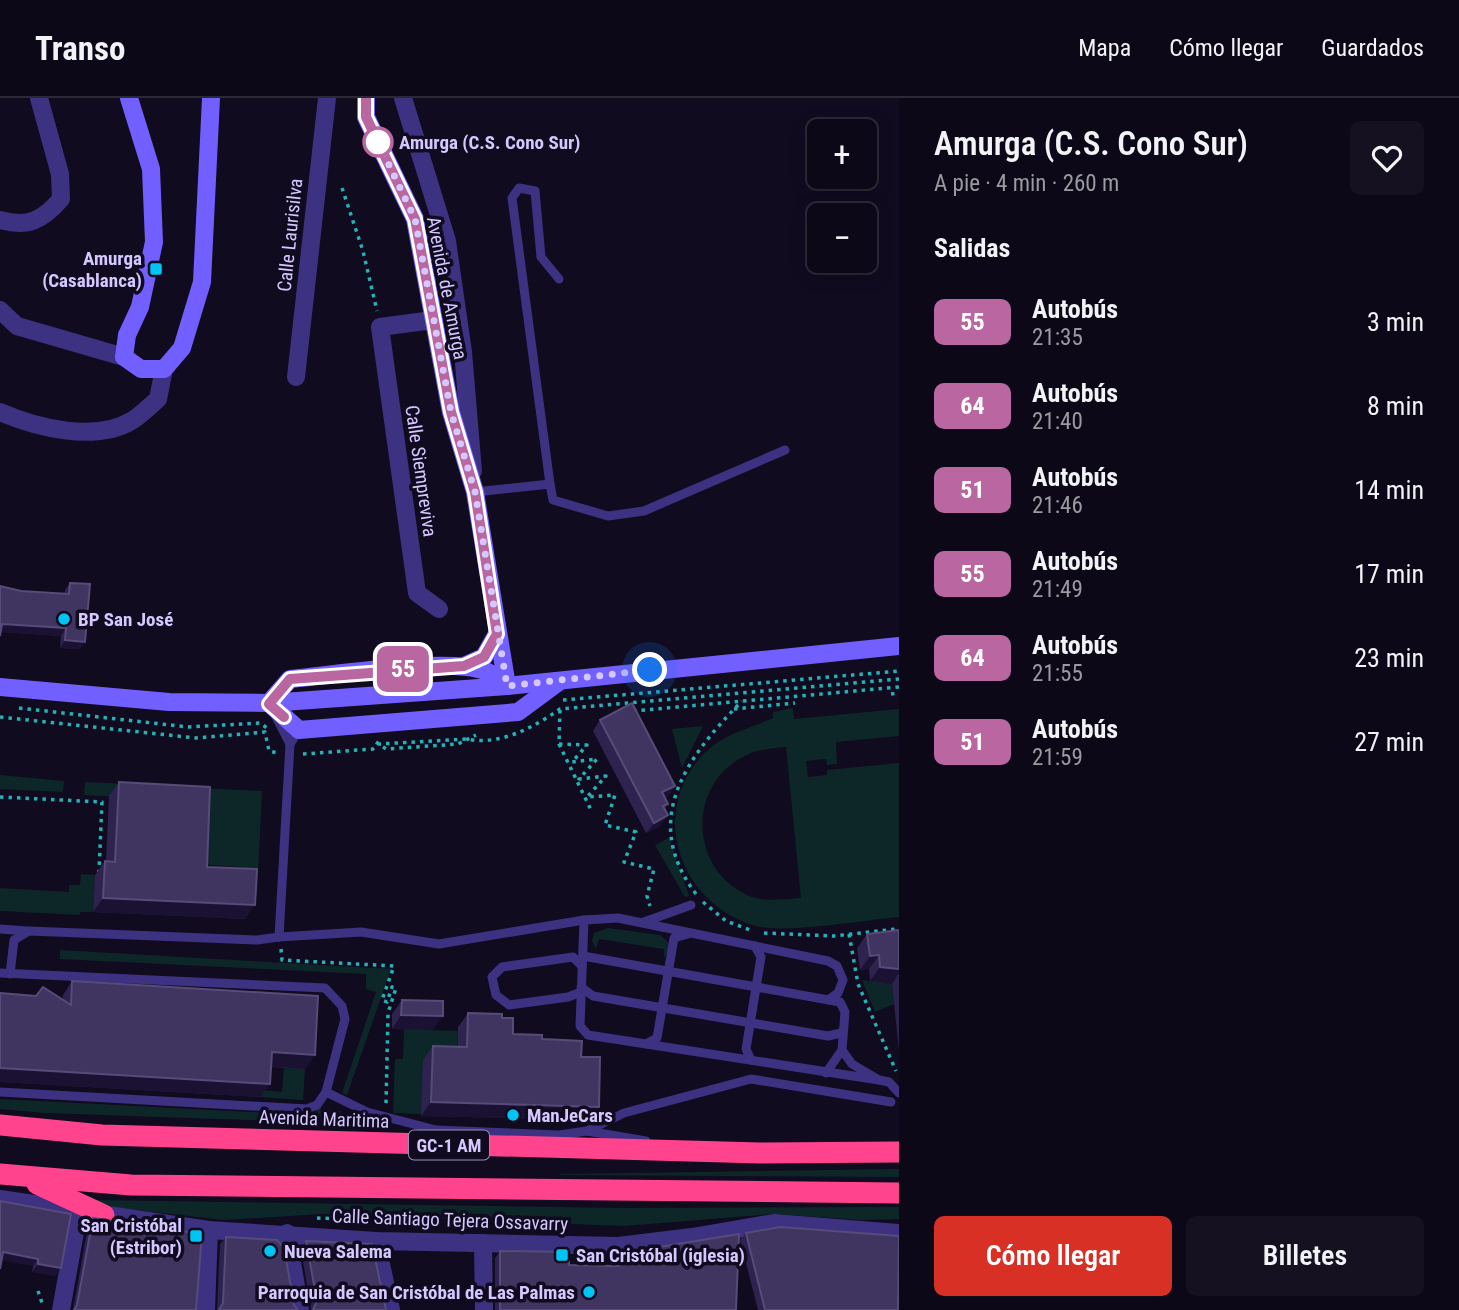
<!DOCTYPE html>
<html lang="es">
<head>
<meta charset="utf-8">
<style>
	:root { --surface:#0c0817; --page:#151120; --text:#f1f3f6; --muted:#9a9aa1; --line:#2c2936; --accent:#d93025 }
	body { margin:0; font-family:"Roboto Condensed",sans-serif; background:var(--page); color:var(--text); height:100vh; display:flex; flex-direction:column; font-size:26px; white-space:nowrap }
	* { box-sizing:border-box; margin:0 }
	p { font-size:23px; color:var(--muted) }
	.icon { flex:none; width:38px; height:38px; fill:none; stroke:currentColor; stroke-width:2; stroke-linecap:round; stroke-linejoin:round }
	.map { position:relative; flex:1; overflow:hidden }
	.details { display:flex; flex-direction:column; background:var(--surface); width:560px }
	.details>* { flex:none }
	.badge { padding:0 14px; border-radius:10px; font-size:24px; line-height:46px }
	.tools { position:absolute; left:807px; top:21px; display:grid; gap:14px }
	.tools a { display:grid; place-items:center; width:70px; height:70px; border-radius:10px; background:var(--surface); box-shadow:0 4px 18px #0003,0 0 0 2px var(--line); font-size:35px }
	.you { position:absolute; width:35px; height:35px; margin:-18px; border:5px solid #fff; border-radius:50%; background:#1a73e8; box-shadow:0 0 0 10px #1a73e833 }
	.map>.badge { position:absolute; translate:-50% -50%; box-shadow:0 0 0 4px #fff }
	h2 { padding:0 35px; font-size:26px; line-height:63px }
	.round { display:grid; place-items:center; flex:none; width:74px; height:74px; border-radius:10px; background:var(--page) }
	.summary { display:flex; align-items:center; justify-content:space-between; height:119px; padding:0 35px }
	h1 { font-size:33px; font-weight:600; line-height:52px }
	.cta { display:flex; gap:14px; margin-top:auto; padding:14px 35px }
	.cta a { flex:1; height:80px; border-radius:10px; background:var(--accent); color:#fff; font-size:28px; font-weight:600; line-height:80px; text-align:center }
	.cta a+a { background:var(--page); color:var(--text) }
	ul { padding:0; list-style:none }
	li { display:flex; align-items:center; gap:21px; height:84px; padding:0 35px }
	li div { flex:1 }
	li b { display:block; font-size:26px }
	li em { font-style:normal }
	li .badge { min-width:77px; font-weight:700; text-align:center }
	header { display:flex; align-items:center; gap:42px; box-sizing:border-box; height:98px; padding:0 35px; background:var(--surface); border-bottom:2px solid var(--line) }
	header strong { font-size:33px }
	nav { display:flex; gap:38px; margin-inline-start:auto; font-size:24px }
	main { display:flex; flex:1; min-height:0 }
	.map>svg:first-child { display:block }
</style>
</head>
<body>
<header>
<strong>Transo</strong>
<nav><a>Mapa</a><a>Cómo llegar</a><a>Guardados</a></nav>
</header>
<main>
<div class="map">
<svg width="899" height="1212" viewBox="0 0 899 1212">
	<rect width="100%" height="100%" fill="#100b1f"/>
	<!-- green -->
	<g fill="#0d2729" fill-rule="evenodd">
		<path d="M793,610L794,621L899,611V638L836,644L837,666L827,667L826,661L806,663L808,679L827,677V672L899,665V819C865,822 785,836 756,828C683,808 648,720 700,660C723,634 745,633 773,620V614ZM786,649L801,800C785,801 768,804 752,799C688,775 685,683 749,656C761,651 774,650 786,649Z"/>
		<path d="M703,628L682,670L672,631Z"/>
		<path d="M0,677L64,683L63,694L0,691Z"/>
		<path d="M85,684L262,693L257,797L246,796L241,785L242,769L198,766L200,703L84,697Z"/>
		<path d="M669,740L689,798L685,799L655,747Z"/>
		<path d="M81,776L95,777L93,814H80V817L0,813V790L69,794V787H80Z"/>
		<path d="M608,830L660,837L668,844L669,852L664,860V851L599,841L596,851L592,843L594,835Z"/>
		<path d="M60,852L391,871L347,997L342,995L376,894L366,891V876L60,861Z"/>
		<path d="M862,882L892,886L894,906L875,914Z"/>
		<path d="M404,931L458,933L457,963L421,1016L393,1015L395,961H403Z"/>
		<path d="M284,969L305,971L303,1002L260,999L261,992L282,994Z"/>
		<path d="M0,1001L311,1017L319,1011L341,1013L337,1025L45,1015L0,1011Z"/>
		<path d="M899,1071V1079L559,1077L561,1076Z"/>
		<path d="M93,1102L621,1110L899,1109V1121L861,1122L775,1116L624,1128L320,1116L224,1122L118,1110Z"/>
	</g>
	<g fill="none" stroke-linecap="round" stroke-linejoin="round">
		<!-- path -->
		<g stroke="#25b1b6" stroke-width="3.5" stroke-dasharray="3.5 5" stroke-linecap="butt">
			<path d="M342,90L363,153L377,213"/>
			<path d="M891,596L899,595"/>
			<path d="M563,602L899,573"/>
			<path d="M19,610L188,629L260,625L267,630"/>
			<path d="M734,611L795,605"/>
			<path d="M560,612L559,646L587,647L572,664L597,661L579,681L606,678L587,699L615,697L605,727L636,734L624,764L654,771L647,798L650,808"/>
			<path d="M633,613L899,589"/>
			<path d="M0,619L196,640L265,634L269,653L278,655"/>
			<path d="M376,644L386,651L458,646L476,637"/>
			<path d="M559,646L592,714"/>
			<path d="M303,656L373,651L379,646L466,641C499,648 533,630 560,611L899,581"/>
			<path d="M0,699L102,704L99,774"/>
			<path d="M696,796C639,721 688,658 742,603"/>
			<path d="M703,804L726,823L753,833"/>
			<path d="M764,835L834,838L896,831"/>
			<path d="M849,836L858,886L896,973"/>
			<path d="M281,851L282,862L394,868L382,902L387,904L392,889L396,890L388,915L386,1006"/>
			<path d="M317,1120L438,1125"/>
			<path d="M38,1193L43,1208"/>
		</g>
		<!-- lane -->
		<g stroke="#3d3281" stroke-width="9">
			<path d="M550,386L512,100L519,90L535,93L541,159L559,181"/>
			<path d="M475,394L550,386L553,402L608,418L644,413L785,352"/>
			<path d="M275,617L290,646"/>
			<path d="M299,632L290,646L279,839L361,834L439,846L584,822L618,820L828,863L837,868L843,882L838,895L828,902"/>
			<path d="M644,824L691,807"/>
			<path d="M0,831L27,833"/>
			<path d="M583,858L840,904L845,914L842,952L852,966L879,982L588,937L580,928L584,822"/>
			<path d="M0,875L325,890L342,908L345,921L326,994L317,1007L307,1011L0,994"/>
			<path d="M10,876L14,842L29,833L257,842L279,839"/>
			<path d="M581,889L593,898L828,938L841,935"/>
			<path d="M581,894L568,899L509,907L496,897L492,879L502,869L573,859L582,868"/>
			<path d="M646,946L657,940L674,840L688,836"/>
			<path d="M751,962L746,951L761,859L755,848"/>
			<path d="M826,975L842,952"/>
			<path d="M879,982L889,984L899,995"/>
			<path d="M326,994L367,1014L436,1032L559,1037L587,1033L624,1015L751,981L891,1004"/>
			<path d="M587,1033L646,1043"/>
		</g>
		<!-- street -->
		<g stroke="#3d3281" stroke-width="18">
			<path d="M403,0L447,143L463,254L473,373"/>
			<path d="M0,122C28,130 43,122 61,101L60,76L39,0"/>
			<path d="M0,212L17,228L124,259"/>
			<path d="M433,222L380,229L417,495L439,511"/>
			<path d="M296,279L327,0"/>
			<path d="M0,314C37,330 96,345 133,322C142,316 150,308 158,301L164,271"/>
			<path d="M0,1101L209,1132L376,1143L618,1148L692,1139L774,1125L899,1135"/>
			<path d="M287,1135L300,1212"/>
			<path d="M376,1143L391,1212"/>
			<path d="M483,1145L484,1212"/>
			<path d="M61,1212L79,1112"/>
			<path d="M206,1212L209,1132"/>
		</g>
		<!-- secondary -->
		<g stroke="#725fff" stroke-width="18">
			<path d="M129,0L151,71L154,144L140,209L127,237L124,259L141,271H164L182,250L202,184L211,0"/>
			<path d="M366,0V19L415,121L451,314L475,394L507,588"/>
			<path d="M464,568L484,559L497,536"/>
			<path d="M0,589L169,604L269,605L507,588L899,548"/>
			<path d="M269,605L299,632L518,614L560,583"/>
			<path d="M269,605L290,581C334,577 448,559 485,573C493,575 500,583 507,588"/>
		</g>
		<!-- highway -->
		<g stroke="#ff438c" stroke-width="21">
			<path d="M0,1027L102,1037L760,1055L899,1054"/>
			<path d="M0,1076L131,1087L899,1095"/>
			<path d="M37,1086L104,1117"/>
		</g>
	</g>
	<!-- wall -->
	<g fill="#2e224e">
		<path d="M70,485L80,551L60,550L61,538L1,534L0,538V488L21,493L65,496V492Z"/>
		<path d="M600,622L675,688L668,698L665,700L668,706L664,711L660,728L646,735L593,633Z"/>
		<path d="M119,684L207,769L245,821L93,814L95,777L105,763H106L109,698Z"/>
		<path d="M899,832V953L892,886L870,883L869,871L860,872L857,850L867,836Z"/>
		<path d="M72,883L305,971L271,969L270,986L260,999L0,984V895L62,902L63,897Z"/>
		<path d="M402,902L433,932L392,931V916Z"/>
		<path d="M468,915L502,920L513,936L542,941L581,959L589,1022L421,1018L423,962L433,948L458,949V929Z"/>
		<path d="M0,1103L56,1178L32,1174L33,1168Z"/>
		<path d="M93,1120L196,1212H73L88,1128Z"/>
		<path d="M746,1135L899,1212H758L740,1142Z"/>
		<path d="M226,1139L294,1207L298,1212H217L220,1146Z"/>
		<path d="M306,1143L386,1212H311L301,1151Z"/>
		<path d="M500,1153L569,1167L617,1168V1163L622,1155L736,1212H495V1160Z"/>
	</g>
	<!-- shaded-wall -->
	<g fill="#1b1233">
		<path d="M2,526L66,530L61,538L0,534Z"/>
		<path d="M65,542L85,544L80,551L60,550Z"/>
		<path d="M675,688L668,698L654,705L662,694Z"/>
		<path d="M668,717L660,728L646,735L654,725Z"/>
		<path d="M103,800L255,807L245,821L93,814Z"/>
		<path d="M879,857L869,871L860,872L870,858Z"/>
		<path d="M880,869L899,871V875L892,886L870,883Z"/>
		<path d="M401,917L443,918L433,932L392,931Z"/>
		<path d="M272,954L315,957L305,971L262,968Z"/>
		<path d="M0,970L270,986L260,999L0,984Z"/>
		<path d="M431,1004L599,1009L589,1022L421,1018Z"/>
		<path d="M3,1154L38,1161L33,1168L0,1162Z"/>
		<path d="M38,1166L61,1170L56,1178L32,1174Z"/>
	</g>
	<!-- building -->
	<g fill="#403461" stroke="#574b7a" stroke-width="2">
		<path d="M70,485L90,486L85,544L65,542L66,530L2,526L0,538V488L21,493L69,496Z"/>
		<path d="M632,605L675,688L662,694L668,706L663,708L668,717L654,725L600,622Z"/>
		<path d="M119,684L210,689L207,769L257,771L255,807L103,800L105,763L115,764Z"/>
		<path d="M899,832V871L880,869L879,857L870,858L867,836Z"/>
		<path d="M72,883L318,898L315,957L272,954L270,986L0,970V895L36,898L43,889L71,907Z"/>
		<path d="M402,902L443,903V918L401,917Z"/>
		<path d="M468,915L502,916V920H513V936L542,937V941L582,943L581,959H600L599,1009L431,1004L433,948L467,949Z"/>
		<path d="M0,1103L71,1116L61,1170L38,1166V1161L3,1154L0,1171Z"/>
		<path d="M93,1120L202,1136L196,1212H74L77,1207Z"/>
		<path d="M780,1129L899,1138L898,1212H765L746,1135Z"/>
		<path d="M739,1136L736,1212H500V1153L569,1154V1167L616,1168L622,1167V1155Z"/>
		<path d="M226,1139L277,1142L284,1150L294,1207L298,1212H219L223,1205Z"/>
		<path d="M306,1143L372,1146L386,1212H313L317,1203Z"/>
	</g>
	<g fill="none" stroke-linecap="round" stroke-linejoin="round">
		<defs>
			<path id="line" d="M284,619L269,606L290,581L464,568L484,559L497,536L475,394L451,314L415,121L366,19V0"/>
		</defs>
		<!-- line casing -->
		<use href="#line" stroke="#fff" stroke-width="16"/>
		<!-- line -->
		<use href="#line" stroke="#b966a1" stroke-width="10"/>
		<!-- walk -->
		<path stroke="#d4c8ff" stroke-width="7" stroke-dasharray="0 12.6" d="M378,44L415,121L451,314L475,394L507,588L650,572"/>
	</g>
	<!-- markers -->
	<circle fill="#fff" stroke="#b966a1" stroke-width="3.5" cx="378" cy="44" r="14"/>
	<g fill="#00c4f3" stroke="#100b1f" stroke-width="2.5">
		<rect x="149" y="164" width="14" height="14" rx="3.5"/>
		<circle cx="64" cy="521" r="7"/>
		<circle cx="513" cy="1017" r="7"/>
		<rect x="189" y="1131" width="14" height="14" rx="3.5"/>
		<circle cx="270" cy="1153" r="7"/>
		<rect x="555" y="1150" width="14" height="14" rx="3.5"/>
		<circle cx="589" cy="1194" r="7"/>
	</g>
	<g text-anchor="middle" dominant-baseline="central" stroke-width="7" stroke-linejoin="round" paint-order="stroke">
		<!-- shield labels -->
		<rect fill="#100b1f" stroke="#998fbc" stroke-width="2" x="409" y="1032.5" width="80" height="29" rx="5"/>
		<g font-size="18" font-weight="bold" fill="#d4c8ff">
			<text x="449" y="1047">GC-1 AM</text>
		</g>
		<!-- stop labels -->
		<g font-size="19" font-weight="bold" fill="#d4c8ff" stroke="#100b1f" text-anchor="start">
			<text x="399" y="44">Amurga (C.S. Cono Sur)</text>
		</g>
		<!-- street labels -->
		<g font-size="19" fill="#d4c8ff" stroke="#100b1f">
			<text transform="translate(290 137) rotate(-84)">Calle Laurisilva</text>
			<text transform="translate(447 190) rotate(79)">Avenida de Amurga</text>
			<text transform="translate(421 373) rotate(82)">Calle Siempreviva</text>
			<text transform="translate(324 1021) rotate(2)">Avenida Maritima</text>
			<text transform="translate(450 1122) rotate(2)">Calle Santiago Tejera Ossavarry</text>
		</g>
		<!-- poi labels -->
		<g font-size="19" font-weight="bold" fill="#d4c8ff" stroke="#100b1f" text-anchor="start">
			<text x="142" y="160" text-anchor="end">Amurga<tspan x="142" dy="22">(Casablanca)</tspan></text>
			<text x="78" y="521">BP San José</text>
			<text x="527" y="1017">ManJeCars</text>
			<text x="182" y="1127" text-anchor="end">San Cristóbal<tspan x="182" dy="22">(Estribor)</tspan></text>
			<text x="284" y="1153">Nueva Salema</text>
			<text x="576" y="1157">San Cristóbal (iglesia)</text>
			<text x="575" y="1194" text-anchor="end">Parroquia de San Cristóbal de Las Palmas</text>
		</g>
	</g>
</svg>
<div class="tools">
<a>+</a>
<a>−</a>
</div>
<div class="you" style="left:650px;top:572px"></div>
<b class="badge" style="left:403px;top:571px;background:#b966a1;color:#fff">55</b>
</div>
<section class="details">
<div class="summary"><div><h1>Amurga (C.S. Cono Sur)</h1><p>A pie · 4 min · 260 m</p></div><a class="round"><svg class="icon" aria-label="heart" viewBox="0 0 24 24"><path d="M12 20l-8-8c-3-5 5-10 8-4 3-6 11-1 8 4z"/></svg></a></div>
<h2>Salidas</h2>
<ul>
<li><span class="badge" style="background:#b966a1;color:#fff">55</span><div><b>Autobús</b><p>21:35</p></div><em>3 min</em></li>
<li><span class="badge" style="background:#b966a1;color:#fff">64</span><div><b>Autobús</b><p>21:40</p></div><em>8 min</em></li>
<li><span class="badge" style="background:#b966a1;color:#fff">51</span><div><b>Autobús</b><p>21:46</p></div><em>14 min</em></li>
<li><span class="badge" style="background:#b966a1;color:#fff">55</span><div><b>Autobús</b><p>21:49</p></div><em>17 min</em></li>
<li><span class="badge" style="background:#b966a1;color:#fff">64</span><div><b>Autobús</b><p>21:55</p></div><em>23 min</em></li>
<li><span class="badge" style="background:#b966a1;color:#fff">51</span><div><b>Autobús</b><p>21:59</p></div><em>27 min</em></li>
</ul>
<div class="cta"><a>Cómo llegar</a><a>Billetes</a></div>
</section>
</main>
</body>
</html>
